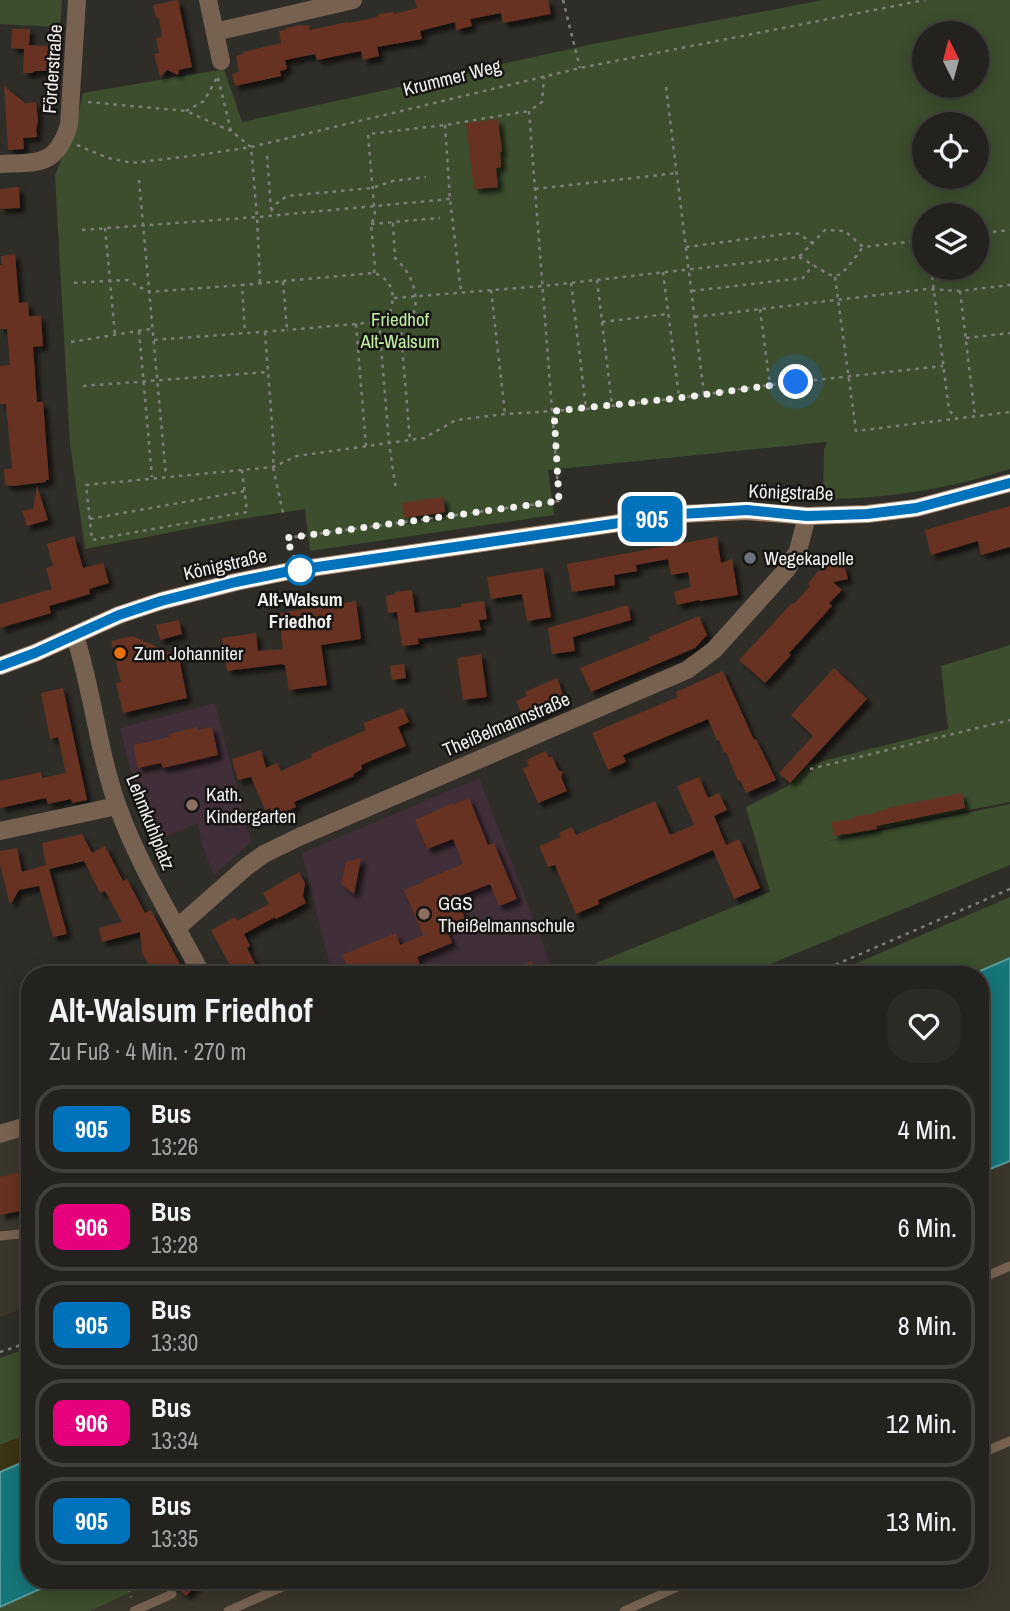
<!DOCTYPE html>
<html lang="de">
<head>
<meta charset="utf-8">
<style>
	:root { --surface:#23221e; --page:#2b2a27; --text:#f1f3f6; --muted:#a3a4a4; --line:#403f3c }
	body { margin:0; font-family:"Archivo Narrow",sans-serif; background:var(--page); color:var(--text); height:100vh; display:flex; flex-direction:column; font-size:26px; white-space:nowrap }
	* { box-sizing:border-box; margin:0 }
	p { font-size:23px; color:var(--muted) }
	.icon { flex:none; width:38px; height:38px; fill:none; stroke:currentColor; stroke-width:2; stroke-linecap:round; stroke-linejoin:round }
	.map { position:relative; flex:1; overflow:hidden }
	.drawer { position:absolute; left:21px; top:966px; width:968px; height:623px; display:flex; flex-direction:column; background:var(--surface); border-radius:28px; box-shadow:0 4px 18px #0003,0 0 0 2px var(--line) }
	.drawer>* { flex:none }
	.badge { padding:0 14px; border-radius:10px; font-size:24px; line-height:46px }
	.needle { width:46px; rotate:354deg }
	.controls { position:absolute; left:912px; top:21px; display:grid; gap:14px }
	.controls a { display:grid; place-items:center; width:77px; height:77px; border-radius:50%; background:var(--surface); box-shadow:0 4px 18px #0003,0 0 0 2px var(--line); font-size:35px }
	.you { position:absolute; width:35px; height:35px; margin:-18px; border:5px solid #fff; border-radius:50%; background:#1a73e8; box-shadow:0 0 0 10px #1a73e833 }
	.map>.badge { position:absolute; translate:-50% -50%; box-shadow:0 0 0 4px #fff }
	.round { display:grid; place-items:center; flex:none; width:74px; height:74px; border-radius:28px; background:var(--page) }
	.overview { display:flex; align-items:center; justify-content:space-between; height:119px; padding:0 28px }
	h1 { font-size:33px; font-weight:800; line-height:52px }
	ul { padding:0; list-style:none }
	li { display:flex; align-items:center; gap:21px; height:88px; margin:0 14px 10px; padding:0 14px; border:4px solid var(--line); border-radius:28px }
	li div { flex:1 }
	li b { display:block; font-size:26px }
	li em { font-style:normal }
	li .badge { min-width:77px; font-weight:700; text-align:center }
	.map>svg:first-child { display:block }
</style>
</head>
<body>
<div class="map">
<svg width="1010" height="1611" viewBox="0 0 1010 1611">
	<defs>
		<filter id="shadow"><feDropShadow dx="5" dy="5" stdDeviation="2" flood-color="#0009"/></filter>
	</defs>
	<rect width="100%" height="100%" fill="#2f2d28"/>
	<!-- built -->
	<g fill="#3a362b">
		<path d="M30,1127V1306L0,1317V1136Z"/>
		<path d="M1010,1161V1611H0V1607L60,1580H980V1173Z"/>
	</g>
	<!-- education -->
	<g fill="#402e38">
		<path d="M215,703L251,842L214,875L203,848L198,823L155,841L135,788L120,728Z"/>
		<path d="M479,778L555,975H332L302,853Z"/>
	</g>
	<!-- green -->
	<g fill="#3c4e2e" fill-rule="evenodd">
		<path d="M0,0H62L60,27L0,24Z"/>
		<path d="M823,0H1010V469C949,489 886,499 823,499L824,449L827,442L548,470L554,515L310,551L305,509L229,521L85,549L70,444L55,176L77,120L83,93L224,69L242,122L588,45ZM924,33H976V86H924ZM924,124H976V177H924ZM924,215H976V268H924Z"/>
		<path d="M1010,645V802L918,820L821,843L1010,804V865L744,975H567L770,892L746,807L788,786L808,765L948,729L941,666Z"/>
		<path d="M1010,897V958L971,975H829Z"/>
		<path d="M30,1347V1433L0,1445V1358Z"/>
		<path d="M60,1580H157L90,1611H0V1607Z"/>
	</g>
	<!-- sand -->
	<path fill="#3c3414" d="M30,1433V1459L0,1472V1445Z"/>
	<!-- water -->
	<g fill="#167579" stroke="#589a9c" stroke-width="2">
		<path d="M1010,958V1161L980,1173V975H971Z"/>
		<path d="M30,1459V1580H60L0,1607V1472Z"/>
	</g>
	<!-- building -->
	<g fill="#673220" filter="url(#shadow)">
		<path d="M178,0L192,67L179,70L178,75L167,70L160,77L154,54L159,53L156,38L162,37L159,19L156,17L153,5Z"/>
		<path d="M415,0H548L551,14L503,23L501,13L470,19L472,26L456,30L455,22L420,31L422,39L377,47L379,56L363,60L361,51L317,60L315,54L285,60L287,69L280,71L281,76L235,86L232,74L239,72L236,56L243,54V52L281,43L279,31L286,30L285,28L301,25L302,26L309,25L310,30L348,22V23L377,17V15L385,13L393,12L394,14L417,8Z"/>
		<path d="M12,29H30L29,45L48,46L46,71H35L32,73H23L24,49L11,48Z"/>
		<path d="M4,86L25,103L36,102L38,121L36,130L37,137L23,138L24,149L8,150Z"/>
		<path d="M498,119L502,152H500L501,167L496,168L498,187L474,189L466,123Z"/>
		<path d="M19,187L20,208L0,209V189Z"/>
		<path d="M15,254L19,303L28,302L29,316H41L43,346L33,347V348L37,402H43L49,480H46V482L13,486L5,485L4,469H12L6,404H0V366L10,365L7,329H0V265H2L1,256Z"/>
		<path d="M37,486L48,520L27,526L22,511L33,509Z"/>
		<path d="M443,497L445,512L404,518L402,503Z"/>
		<path d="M1010,506V547L981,555L978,541L931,555L925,530Z"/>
		<path d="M74,536L83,568L103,563L109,583L89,589L90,594L49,606L51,613L0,628V604L52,589L46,568L53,566L47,544Z"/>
		<path d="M717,537L721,563L732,559L738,595L700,601L699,600L677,605L674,592L691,587L688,572L671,575L668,559L636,565L637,571L614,575L615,585L572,592L567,564Z"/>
		<path d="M836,562L837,566L844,564L848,579L833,582L842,590L829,603L832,606L789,653L791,655L765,683L739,660L792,603L794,604L810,586L808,584L818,571H821L827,564Z"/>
		<path d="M543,568L551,617L527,621L522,594L491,599L487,577Z"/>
		<path d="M412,590L415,613L461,607V604L484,601L487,619L479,620L481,630L418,639L419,644L402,646L397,612L388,613L386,596L395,594V592Z"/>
		<path d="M330,601V605L356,601L361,639L321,645L327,685L289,690L285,665H282V664L227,671L222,638L256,633L258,651L283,649L279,613L314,607V603Z"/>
		<path d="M628,605L631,620L573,637L575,651L552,654L548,628Z"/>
		<path d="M699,616L707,635L695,648L591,692L580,668L650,640L649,637Z"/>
		<path d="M179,620L182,634L160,640L156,625Z"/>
		<path d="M133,636L179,657L187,698L123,713L116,683L121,682L111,641Z"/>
		<path d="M481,654L487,697L463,700L457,658Z"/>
		<path d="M404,664L406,678L392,680L390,666Z"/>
		<path d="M834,668L867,699L790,783L779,773L813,736L791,715Z"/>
		<path d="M723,671L754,740L756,739L776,780L746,793L740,780L738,781L726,752L724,753L719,740L717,741L708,719L623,755L626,762L608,770L592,733L678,697L676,692Z"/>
		<path d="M557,678L566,703L525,721L516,701L527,696L525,692Z"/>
		<path d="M63,688L87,800L72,803L71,799L48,804L46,798L0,808V781L41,772L42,778L66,773L58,737L50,739L41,693Z"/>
		<path d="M403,708L409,722L398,727L406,746L361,765L362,769L353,774L354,776L294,802L296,807L274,816L270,808L265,810L251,777L238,780L232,759L261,750L266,768L277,763L281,771L312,757L311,754L366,730L363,723Z"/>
		<path d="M197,727L198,730L212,727L218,755L163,768L161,763L138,768L133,745L170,737L169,734Z"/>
		<path d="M546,751L549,758L552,756L558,770L563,772L561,777L567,791L538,803L523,769L529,766L526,760Z"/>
		<path d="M699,777L708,798L719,793L727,810L714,816L726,845L739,839L760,888L734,899L713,850L598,900L599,904L576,914L555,865L548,867L539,846L561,837L559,833L572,827L576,835L655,801L670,835L694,825L677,786Z"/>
		<path d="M962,793L965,808L876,826L877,829L834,836L831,822L853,819L852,817L877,813L876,812L896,806Z"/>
		<path d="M469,798L488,845L494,843L517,899L499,906L490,884L459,896L461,902L459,903L465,918L445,926L452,943L417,957L424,975H351L342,955L396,933L400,945L423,935L404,890L424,882V880L463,864L453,839L427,849L415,820L453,803V805Z"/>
		<path d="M82,834L92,853L105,846L123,881L127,879L145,913L151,910L186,975H154L142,953L140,932L102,942L99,928L122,922L105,891L100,893L84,861L49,869L67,934L53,937L39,886L19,890L10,905L0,864V851L17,848L22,872L46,865L42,843Z"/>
		<path d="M361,858L354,894L341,884L346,862Z"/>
		<path d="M299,872L305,883L303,896L306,903L276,919L275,917L244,934L250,946L247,948L261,975H235L211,930L235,917L237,921L269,904L263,893Z"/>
		<path d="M532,961L537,975H498V974Z"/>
		<path d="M30,1170V1209L0,1215V1177Z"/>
		<path d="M168,1580H201L186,1596Z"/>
	</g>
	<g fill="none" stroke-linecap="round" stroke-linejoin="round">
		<!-- path -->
		<g stroke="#7f7e79" stroke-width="2.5" stroke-dasharray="3.5 5" stroke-linecap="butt">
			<path d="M563,0L580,68"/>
			<path d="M218,78L231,131L251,147L257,217L260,283"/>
			<path d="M666,87L704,394"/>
			<path d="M88,102L186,111L231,131"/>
			<path d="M186,111L204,101L218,76"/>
			<path d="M445,125L450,199L461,292"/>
			<path d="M77,145L108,158L132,163L199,155L251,147L580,68L925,0"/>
			<path d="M267,156L271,209"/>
			<path d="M139,180L166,476"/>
			<path d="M535,189L677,173"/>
			<path d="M271,211L276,204L287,196L372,188L393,181L426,177"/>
			<path d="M393,223L395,258C418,279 424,310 401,334L410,440"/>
			<path d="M371,224L440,218"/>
			<path d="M105,228L115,335"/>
			<path d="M82,230L257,217L450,199"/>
			<path d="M976,234L1010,230"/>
			<path d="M686,247L792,233L799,234L812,243"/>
			<path d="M799,257C839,278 832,289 863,247"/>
			<path d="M931,268L949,410L956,418"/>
			<path d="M663,272L679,397"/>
			<path d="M374,273L375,267L371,224L375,216L368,134L445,125L529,111"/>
			<path d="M835,277L856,431L1010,412"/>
			<path d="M597,280L612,405"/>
			<path d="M283,281L374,273C395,280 396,299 388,317L379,322L287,330"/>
			<path d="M74,283L127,280L149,292L242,285"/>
			<path d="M571,283L586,408"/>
			<path d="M491,290L505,414"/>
			<path d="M692,291L803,278L813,265"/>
			<path d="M960,291L975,416"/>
			<path d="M394,298L543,286L799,257L825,230L845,231L863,247L924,240"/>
			<path d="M760,309L770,385"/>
			<path d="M695,317L927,289L960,291L1010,285"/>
			<path d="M379,322L389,443L396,490"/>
			<path d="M602,322L668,314"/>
			<path d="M356,324L366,446"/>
			<path d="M139,331L152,477"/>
			<path d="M265,332L274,450L273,467L283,513"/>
			<path d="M966,338L1010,333"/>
			<path d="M154,340L287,330L283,281L242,285L245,333"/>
			<path d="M71,342L150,329"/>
			<path d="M83,386L268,372"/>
			<path d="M242,470L247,512L92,540L86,485L273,467L297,456L424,438L456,420L505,414L586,409L679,398L770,385L943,366"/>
			<path d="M90,519L245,491"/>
			<path d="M286,538L559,501L529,111L542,102L544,77"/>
			<path d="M810,769L1010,720"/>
			<path d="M812,975L1010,889"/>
			<path d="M0,1352L30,1342"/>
			<path d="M125,1580L131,1597"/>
		</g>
		<!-- lane -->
		<g stroke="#776252" stroke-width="9">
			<path d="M0,1236L30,1233"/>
			<path d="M980,1279L1010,1266"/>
			<path d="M980,1454L1010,1441"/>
			<path d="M134,1611L172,1594"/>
			<path d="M228,1611L298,1580"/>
			<path d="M624,1611L693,1580"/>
		</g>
		<!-- street -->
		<g stroke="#776252" stroke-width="18">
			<path d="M208,0L221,61"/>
			<path d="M215,32L353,0"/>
			<path d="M0,164C38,162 56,167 69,125L77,0"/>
			<path d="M75,636C93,692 98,752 118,807C139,866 173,919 202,975"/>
			<path d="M0,831L117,806"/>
			<path d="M177,928L246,867L264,854L299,837L687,670L714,650L787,569L798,551L807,516"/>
			<path d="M0,1134L30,1125"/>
		</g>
		<!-- secondary -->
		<path stroke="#a17f66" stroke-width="18" d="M0,666L35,653L119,615L161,601L236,582L290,571L681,514L746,511L807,516L867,514L916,508L1010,483"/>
	</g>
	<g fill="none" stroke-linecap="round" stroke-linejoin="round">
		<defs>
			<path id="line" d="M0,666L35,653L119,615L161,601L236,582L290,571L681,514L747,510L807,516L867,514L916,508L1010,483"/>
		</defs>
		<!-- line casing -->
		<use href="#line" stroke="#fff" stroke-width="16"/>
		<!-- line -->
		<use href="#line" stroke="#0072bc" stroke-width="10"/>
		<!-- walk -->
		<path stroke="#f1f0ed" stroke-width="7" stroke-dasharray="0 12.6" d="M300,570L286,538L559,501L554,411L679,398L796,382"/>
	</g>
	<!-- markers -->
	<circle fill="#6b7280" stroke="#161513" stroke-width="2.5" cx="750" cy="558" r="7"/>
	<circle fill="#fff" stroke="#0072bc" stroke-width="3.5" cx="300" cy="570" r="14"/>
	<circle fill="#e8710a" stroke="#161513" stroke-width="2.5" cx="120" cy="653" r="7"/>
	<g fill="#8d6e63" stroke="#161513" stroke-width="2.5">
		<circle cx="192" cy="805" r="7"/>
		<circle cx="424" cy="914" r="7"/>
	</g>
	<g text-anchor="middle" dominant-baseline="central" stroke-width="5" stroke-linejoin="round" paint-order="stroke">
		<!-- street labels -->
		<g font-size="19" fill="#f1f0ed" stroke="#161513">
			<text transform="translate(52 69) rotate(-86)">Förderstraße</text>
			<text transform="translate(452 77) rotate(-14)">Krummer Weg</text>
			<text transform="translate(791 492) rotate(2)">Königstraße</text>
			<text transform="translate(225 564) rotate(-13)">Königstraße</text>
			<text transform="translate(506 724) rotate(-23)">Theißelmannstraße</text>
			<text transform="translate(151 822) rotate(68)">Lehmkuhlplatz</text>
		</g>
		<!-- park labels -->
		<g font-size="19" fill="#c2eea1" stroke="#161513">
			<text x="400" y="319">Friedhof<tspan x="400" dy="22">Alt-Walsum</tspan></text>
		</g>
		<!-- poi labels -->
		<g font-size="19" fill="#f1f0ed" stroke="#161513" text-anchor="start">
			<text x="764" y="558">Wegekapelle</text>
			<text x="134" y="653">Zum Johanniter</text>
			<text x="206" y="794">Kath.<tspan x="206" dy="22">Kindergarten</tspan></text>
			<text x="438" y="903">GGS<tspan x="438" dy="22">Theißelmannschule</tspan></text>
		</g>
		<!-- stop labels -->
		<g font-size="19" font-weight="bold" fill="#f1f0ed" stroke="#161513">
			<text x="300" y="599">Alt-Walsum<tspan x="300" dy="22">Friedhof</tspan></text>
		</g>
	</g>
</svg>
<div class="controls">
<a><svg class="needle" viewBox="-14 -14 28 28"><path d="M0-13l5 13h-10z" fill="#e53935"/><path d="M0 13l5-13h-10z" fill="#a3a4a4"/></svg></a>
<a><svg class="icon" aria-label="locate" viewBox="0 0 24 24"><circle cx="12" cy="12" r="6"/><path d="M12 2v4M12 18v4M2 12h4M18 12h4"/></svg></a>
<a><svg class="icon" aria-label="layers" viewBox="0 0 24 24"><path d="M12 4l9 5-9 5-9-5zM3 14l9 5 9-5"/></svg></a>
</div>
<div class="you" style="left:796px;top:382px"></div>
<b class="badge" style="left:652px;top:519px;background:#0072bc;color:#fff">905</b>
<section class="drawer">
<div class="overview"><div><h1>Alt-Walsum Friedhof</h1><p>Zu Fuß · 4 Min. · 270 m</p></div><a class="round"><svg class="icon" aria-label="heart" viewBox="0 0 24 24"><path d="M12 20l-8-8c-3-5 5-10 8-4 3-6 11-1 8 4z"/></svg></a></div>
<ul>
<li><span class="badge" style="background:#0072bc;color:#fff">905</span><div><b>Bus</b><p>13:26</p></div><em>4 Min.</em></li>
<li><span class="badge" style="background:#e6007e;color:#fff">906</span><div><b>Bus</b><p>13:28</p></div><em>6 Min.</em></li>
<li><span class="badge" style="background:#0072bc;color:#fff">905</span><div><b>Bus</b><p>13:30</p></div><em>8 Min.</em></li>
<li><span class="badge" style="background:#e6007e;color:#fff">906</span><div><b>Bus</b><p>13:34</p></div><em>12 Min.</em></li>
<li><span class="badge" style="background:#0072bc;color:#fff">905</span><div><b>Bus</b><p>13:35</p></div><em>13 Min.</em></li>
</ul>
</section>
</div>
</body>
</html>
